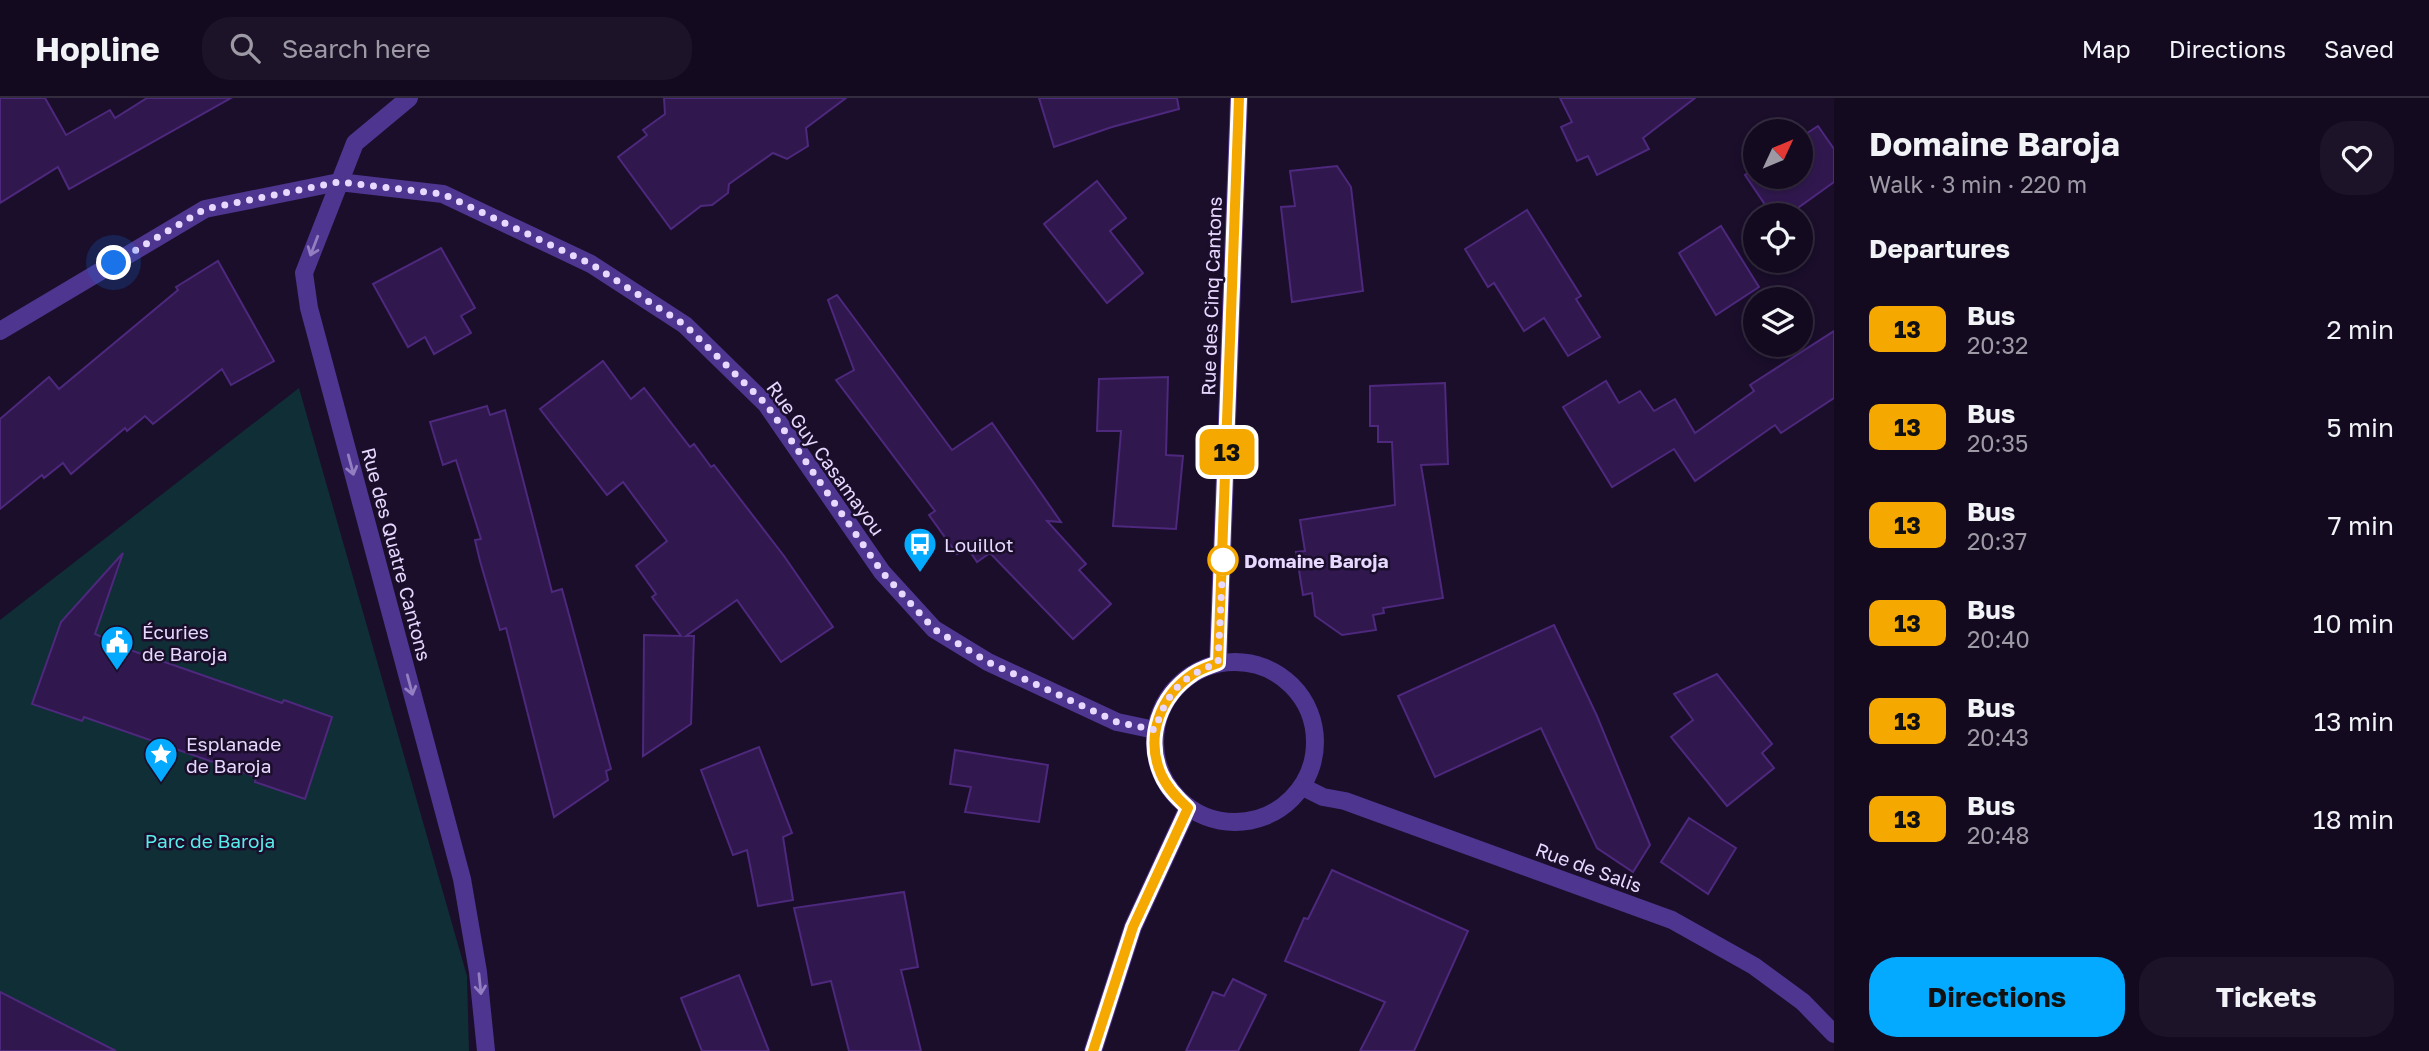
<!DOCTYPE html>
<html lang="en">
<head>
<meta charset="utf-8">
<style>
	:root { --surface:#140a20; --page:#1d1329; --text:#f1f3f6; --muted:#9d9aa5; --line:#332b3e; --accent:#04aaff }
	body { margin:0; font-family:"Golos Text",sans-serif; background:var(--page); color:var(--text); height:100vh; display:flex; flex-direction:column; font-size:26px; white-space:nowrap }
	* { box-sizing:border-box; margin:0 }
	p { font-size:23px; color:var(--muted) }
	.icon { flex:none; width:38px; height:38px; fill:none; stroke:currentColor; stroke-width:2; stroke-linecap:round; stroke-linejoin:round }
	.map { position:relative; flex:1; overflow:hidden }
	.sheet { display:flex; flex-direction:column; background:var(--surface); width:595px }
	.sheet>* { flex:none }
	.badge { padding:0 14px; border-radius:10px; font-size:24px; line-height:46px }
	.needle { width:46px; rotate:46deg }
	.fabs { position:absolute; left:1743px; top:21px; display:grid; gap:14px }
	.fabs a { display:grid; place-items:center; width:70px; height:70px; border-radius:50%; background:var(--surface); box-shadow:0 4px 10px #0003,0 0 0 2px var(--line); font-size:35px }
	.you { position:absolute; width:35px; height:35px; margin:-18px; border:5px solid #fff; border-radius:50%; background:#1a73e8; box-shadow:0 0 0 10px #1a73e833 }
	.map>.badge { position:absolute; translate:-50% -50%; box-shadow:0 0 0 4px #fff }
	h2 { padding:0 35px; font-size:26px; line-height:63px }
	.round { display:grid; place-items:center; flex:none; width:74px; height:74px; border-radius:28px; background:var(--page) }
	.summary { display:flex; align-items:center; justify-content:space-between; height:119px; padding:0 35px }
	h1 { font-size:33px; font-weight:700; line-height:52px }
	.action { display:flex; gap:14px; margin-top:auto; padding:14px 35px }
	.action a { flex:1; height:80px; border-radius:28px; background:var(--accent); color:#111; font-size:28px; font-weight:700; line-height:80px; text-align:center }
	.action a+a { background:var(--page); color:var(--text) }
	ul { padding:0; list-style:none }
	li { display:flex; align-items:center; gap:21px; height:98px; padding:0 35px }
	li div { flex:1 }
	li b { display:block; font-size:26px }
	li em { font-style:normal }
	li .badge { min-width:77px; font-weight:700; text-align:center }
	header { display:flex; align-items:center; gap:42px; box-sizing:border-box; height:98px; padding:0 35px; background:var(--surface); border-bottom:2px solid var(--line) }
	header strong { font-size:33px }
	nav { display:flex; gap:38px; margin-inline-start:auto; font-size:24px }
	.search { width:490px; height:63px; background:var(--page); display:flex; align-items:center; gap:18px; box-sizing:border-box; padding:0 24px; border-radius:28px; color:var(--muted); font-size:26px }
	main { display:flex; flex:1; min-height:0 }
	.map>svg:first-child { display:block }
</style>
</head>
<body>
<header>
<strong>Hopline</strong>
<div class="search"><svg class="icon" aria-label="search" viewBox="0 0 24 24"><circle cx="10" cy="10" r="6"/><path d="M15 15l6 6"/></svg>Search here</div>
<nav><a>Map</a><a>Directions</a><a>Saved</a></nav>
</header>
<main>
<div class="map">
<svg width="1834" height="953" viewBox="0 0 1834 953">
	<rect width="100%" height="100%" fill="#1a0e2b"/>
	<!-- green -->
	<path fill="#102e36" d="M299,290L467,878L469,953H0V522Z"/>
	<!-- building -->
	<g fill="#30184e" stroke="#4d287d" stroke-width="2">
		<path d="M0,0H45L66,37L110,12L115,20L147,0H231L69,91L58,69L0,105Z"/>
		<path d="M664,0H846L806,30L808,48L787,61L773,55L729,86L728,95L712,107L701,108L671,131L618,59L647,37L643,32L665,16Z"/>
		<path d="M1039,0H1177L1179,11L1112,29L1054,49Z"/>
		<path d="M1560,0H1695L1643,40L1649,51L1597,77L1588,58L1577,63L1561,29L1572,24Z"/>
		<path d="M1818,28L1834,51V84L1788,117H1772L1745,77L1755,70V79H1801V39Z"/>
		<path d="M1337,68L1351,89L1363,193L1292,204L1281,109L1295,108L1290,73Z"/>
		<path d="M1097,83L1126,120L1110,133L1143,175L1107,205L1044,126Z"/>
		<path d="M1527,112L1581,198L1576,201L1600,239L1568,258L1544,220L1524,233L1494,185L1488,189L1465,151Z"/>
		<path d="M1721,128L1759,189L1716,217L1679,155Z"/>
		<path d="M441,150L475,210L461,218L471,235L434,256L425,239L408,249L373,186Z"/>
		<path d="M218,163L274,263L231,287L222,271L153,326L145,318L127,333L125,330L71,376L63,365L44,380L42,377L0,411V321L49,279L59,291L178,192L176,189Z"/>
		<path d="M837,197L952,352L992,325L1061,424L1047,423L1086,466L1079,472L1111,506L1073,541L990,455L977,464L967,449L957,456L929,417L935,413L836,282L854,272L828,202Z"/>
		<path d="M1834,233V300L1781,335L1775,327L1695,383L1674,351L1612,389L1563,309L1606,283L1619,305L1640,293L1654,313L1675,301L1695,335L1754,293L1750,287Z"/>
		<path d="M603,263L631,301L644,290L690,349L694,346L711,369L714,367L784,458L833,529L781,564L737,502L686,538H694L691,626L643,658L644,537L681,538L652,499L656,496L636,468L667,443L623,384L607,397L540,311Z"/>
		<path d="M1168,279L1166,357L1183,358L1176,431L1113,428L1121,333H1097L1099,281Z"/>
		<path d="M1445,285L1448,366L1421,367L1443,500L1383,510L1384,515L1373,517L1376,532L1342,537L1315,518L1312,495L1303,497L1296,454L1305,453L1300,422L1395,407L1392,344H1378V328H1370V288Z"/>
		<path d="M487,308L490,317L505,312L552,494L562,491L611,671L606,673L608,682L554,719L506,530L500,532L480,463L475,442L481,441L456,362L443,367L430,324Z"/>
		<path d="M123,455L95,536L111,543L110,545L282,605L284,602L332,619L305,701L255,684L256,679L84,619L82,623L32,606L61,524Z"/>
		<path d="M1554,527L1597,618L1650,747L1633,774L1597,750L1541,630L1435,679L1398,598Z"/>
		<path d="M1717,576L1772,646L1762,655L1774,670L1727,708L1671,639L1693,622L1674,596Z"/>
		<path d="M759,649L792,735L783,739L793,802L758,808L747,752L733,757L701,672Z"/>
		<path d="M955,652L1048,667L1039,724L965,714L971,689L950,686Z"/>
		<path d="M1689,720L1736,750L1708,796L1661,764Z"/>
		<path d="M1332,772L1468,833L1414,953H1360L1385,904L1285,863L1304,820L1308,821Z"/>
		<path d="M904,794L918,869L901,872L921,953H849L831,883L812,887L794,810Z"/>
		<path d="M739,877L769,953H702L681,900Z"/>
		<path d="M1233,881L1266,897L1238,953H1186L1213,894L1224,898Z"/>
		<path d="M0,894L116,953H0Z"/>
	</g>
	<g fill="none" stroke-linecap="round" stroke-linejoin="round">
		<!-- minor -->
		<g stroke="#4e358f" stroke-width="18">
			<path d="M409,0L355,45L304,175L309,210L462,781L478,874L486,953"/>
			<path d="M0,233L205,111L339,84L443,96L591,166L685,227L766,306L882,474L934,531L988,564L1117,624L1155,632"/>
		</g>
		<!-- tertiary -->
		<g stroke="#4e358f" stroke-width="18">
			<circle cx="1235" cy="644" r="80"/>
			<path d="M1218,565L1239,0"/>
			<path d="M1303,689L1323,699L1345,703L1672,822L1754,868L1803,904L1834,936"/>
			<path d="M1093,953L1133,829L1188,710"/>
		</g>
	</g>
	<!-- one-way arrows -->
	<defs><path id="oneway-shaft" d="M-6 0H5M1.5-3L5.5 0L1.5 3" fill="none" stroke-width="1.6" stroke-linecap="round" stroke-linejoin="round" transform="scale(1.75)"/></defs>
	<g stroke="#927ec1">
		<use href="#oneway-shaft" transform="translate(314 148) rotate(111)"/>
		<use href="#oneway-shaft" transform="translate(351 367) rotate(75)"/>
		<use href="#oneway-shaft" transform="translate(410 587) rotate(75)"/>
		<use href="#oneway-shaft" transform="translate(480 886) rotate(84)"/>
	</g>
	<g fill="none" stroke-linecap="round" stroke-linejoin="round">
		<defs>
			<path id="line" d="M1093,953L1133,829L1188,710C1177,700 1167,690 1161,676C1145,639 1160,598 1193,576C1200,571 1210,568 1218,565L1239,0"/>
		</defs>
		<!-- line casing -->
		<use href="#line" stroke="#fff" stroke-width="16"/>
		<!-- line -->
		<use href="#line" stroke="#f5a900" stroke-width="10"/>
		<!-- walk -->
		<path stroke="#e6d8ff" stroke-width="7" stroke-dasharray="0 12.6" d="M114,165L205,111L339,84L443,96L591,166L685,227L766,306L882,474L934,531L988,564L1117,624L1155,632C1167,594 1181,579 1218,565L1223,462"/>
	</g>
	<!-- icons -->
	<defs>
		<symbol id="bus-pin" viewBox="-11 -11 22 30"><path d="M0 17L-7.5 6A9.5 9.5 0 1 1 7.5 6Z" fill="#04aaff" stroke="#1a0e2b"/><path d="M-5-6H5V4H4V6H2V4H-2V6H-4V4H-5ZM-3.5-4V0h7V-4ZM-3.5 1.2v1.5H-2V1.2ZM2 1.2v1.5H3.5V1.2Z" fill="#fff"/></symbol>
		<symbol id="civic-pin" viewBox="-11 -11 22 30"><path d="M0 17L-7.5 6A9.5 9.5 0 1 1 7.5 6Z" fill="#04aaff" stroke="#1a0e2b"/><path d="M-.6-6.5H3V-4.5H.6V-3L4-1V1h2V6H-6V1h2V-1L-.6-3ZM-1.2 2.5V6h2.4V2.5Z" fill="#fff"/></symbol>
		<symbol id="sight-pin" viewBox="-11 -11 22 30"><path d="M0 17L-7.5 6A9.5 9.5 0 1 1 7.5 6Z" fill="#04aaff" stroke="#1a0e2b"/><path d="M0-6L1.8-2.2L6-1.7L2.9 1.2L3.7 5.4L0 3.3L-3.7 5.4L-2.9 1.2L-6-1.7L-1.8-2.2Z" fill="#fff"/></symbol>
	</defs>
	<g fill-rule="evenodd">
		<use href="#bus-pin" x="901" y="427" width="38" height="52"/>
		<use href="#civic-pin" x="98" y="525" width="38" height="52"/>
		<use href="#sight-pin" x="142" y="637" width="38" height="52"/>
	</g>
	<!-- markers -->
	<circle fill="#fff" stroke="#f5a900" stroke-width="3.5" cx="1223" cy="462" r="14"/>
	<g text-anchor="middle" dominant-baseline="central" stroke-width="5" stroke-linejoin="round" paint-order="stroke">
		<!-- street labels -->
		<g font-size="19" fill="#e6d8ff" stroke="#1a0e2b">
			<text transform="translate(1211 198) rotate(-88)">Rue des Cinq Cantons</text>
			<text transform="translate(826 360) rotate(54)">Rue Guy Casamayou</text>
			<text transform="translate(397 456) rotate(75)">Rue des Quatre Cantons</text>
			<text transform="translate(1589 769) rotate(20)">Rue de Salis</text>
		</g>
		<!-- poi labels -->
		<g font-size="19" fill="#e6d8ff" stroke="#1a0e2b" text-anchor="start">
			<text x="944" y="446">Louillot</text>
			<text x="142" y="533">Écuries<tspan x="142" dy="22">de Baroja</tspan></text>
			<text x="186" y="645">Esplanade<tspan x="186" dy="22">de Baroja</tspan></text>
		</g>
		<!-- stop labels -->
		<g font-size="19" font-weight="bold" fill="#e6d8ff" stroke="#1a0e2b" text-anchor="start">
			<text x="1244" y="462">Domaine Baroja</text>
		</g>
		<!-- park labels -->
		<g font-size="19" fill="#58ecea" stroke="#1a0e2b">
			<text x="210" y="742">Parc de Baroja</text>
		</g>
	</g>
</svg>
<div class="fabs">
<a><svg class="needle" viewBox="-14 -14 28 28"><path d="M0-13l5 13h-10z" fill="#e53935"/><path d="M0 13l5-13h-10z" fill="#9d9aa5"/></svg></a>
<a><svg class="icon" aria-label="locate" viewBox="0 0 24 24"><circle cx="12" cy="12" r="6"/><path d="M12 2v4M12 18v4M2 12h4M18 12h4"/></svg></a>
<a><svg class="icon" aria-label="layers" viewBox="0 0 24 24"><path d="M12 4l9 5-9 5-9-5zM3 14l9 5 9-5"/></svg></a>
</div>
<div class="you" style="left:114px;top:165px"></div>
<b class="badge" style="left:1227px;top:354px;background:#f5a900;color:#111">13</b>
</div>
<section class="sheet">
<div class="summary"><div><h1>Domaine Baroja</h1><p>Walk · 3 min · 220 m</p></div><a class="round"><svg class="icon" aria-label="heart" viewBox="0 0 24 24"><path d="M12 20l-8-8c-3-5 5-10 8-4 3-6 11-1 8 4z"/></svg></a></div>
<h2>Departures</h2>
<ul>
<li><span class="badge" style="background:#f5a900;color:#111">13</span><div><b>Bus</b><p>20:32</p></div><em>2 min</em></li>
<li><span class="badge" style="background:#f5a900;color:#111">13</span><div><b>Bus</b><p>20:35</p></div><em>5 min</em></li>
<li><span class="badge" style="background:#f5a900;color:#111">13</span><div><b>Bus</b><p>20:37</p></div><em>7 min</em></li>
<li><span class="badge" style="background:#f5a900;color:#111">13</span><div><b>Bus</b><p>20:40</p></div><em>10 min</em></li>
<li><span class="badge" style="background:#f5a900;color:#111">13</span><div><b>Bus</b><p>20:43</p></div><em>13 min</em></li>
<li><span class="badge" style="background:#f5a900;color:#111">13</span><div><b>Bus</b><p>20:48</p></div><em>18 min</em></li>
</ul>
<div class="action"><a>Directions</a><a>Tickets</a></div>
</section>
</main>
</body>
</html>
